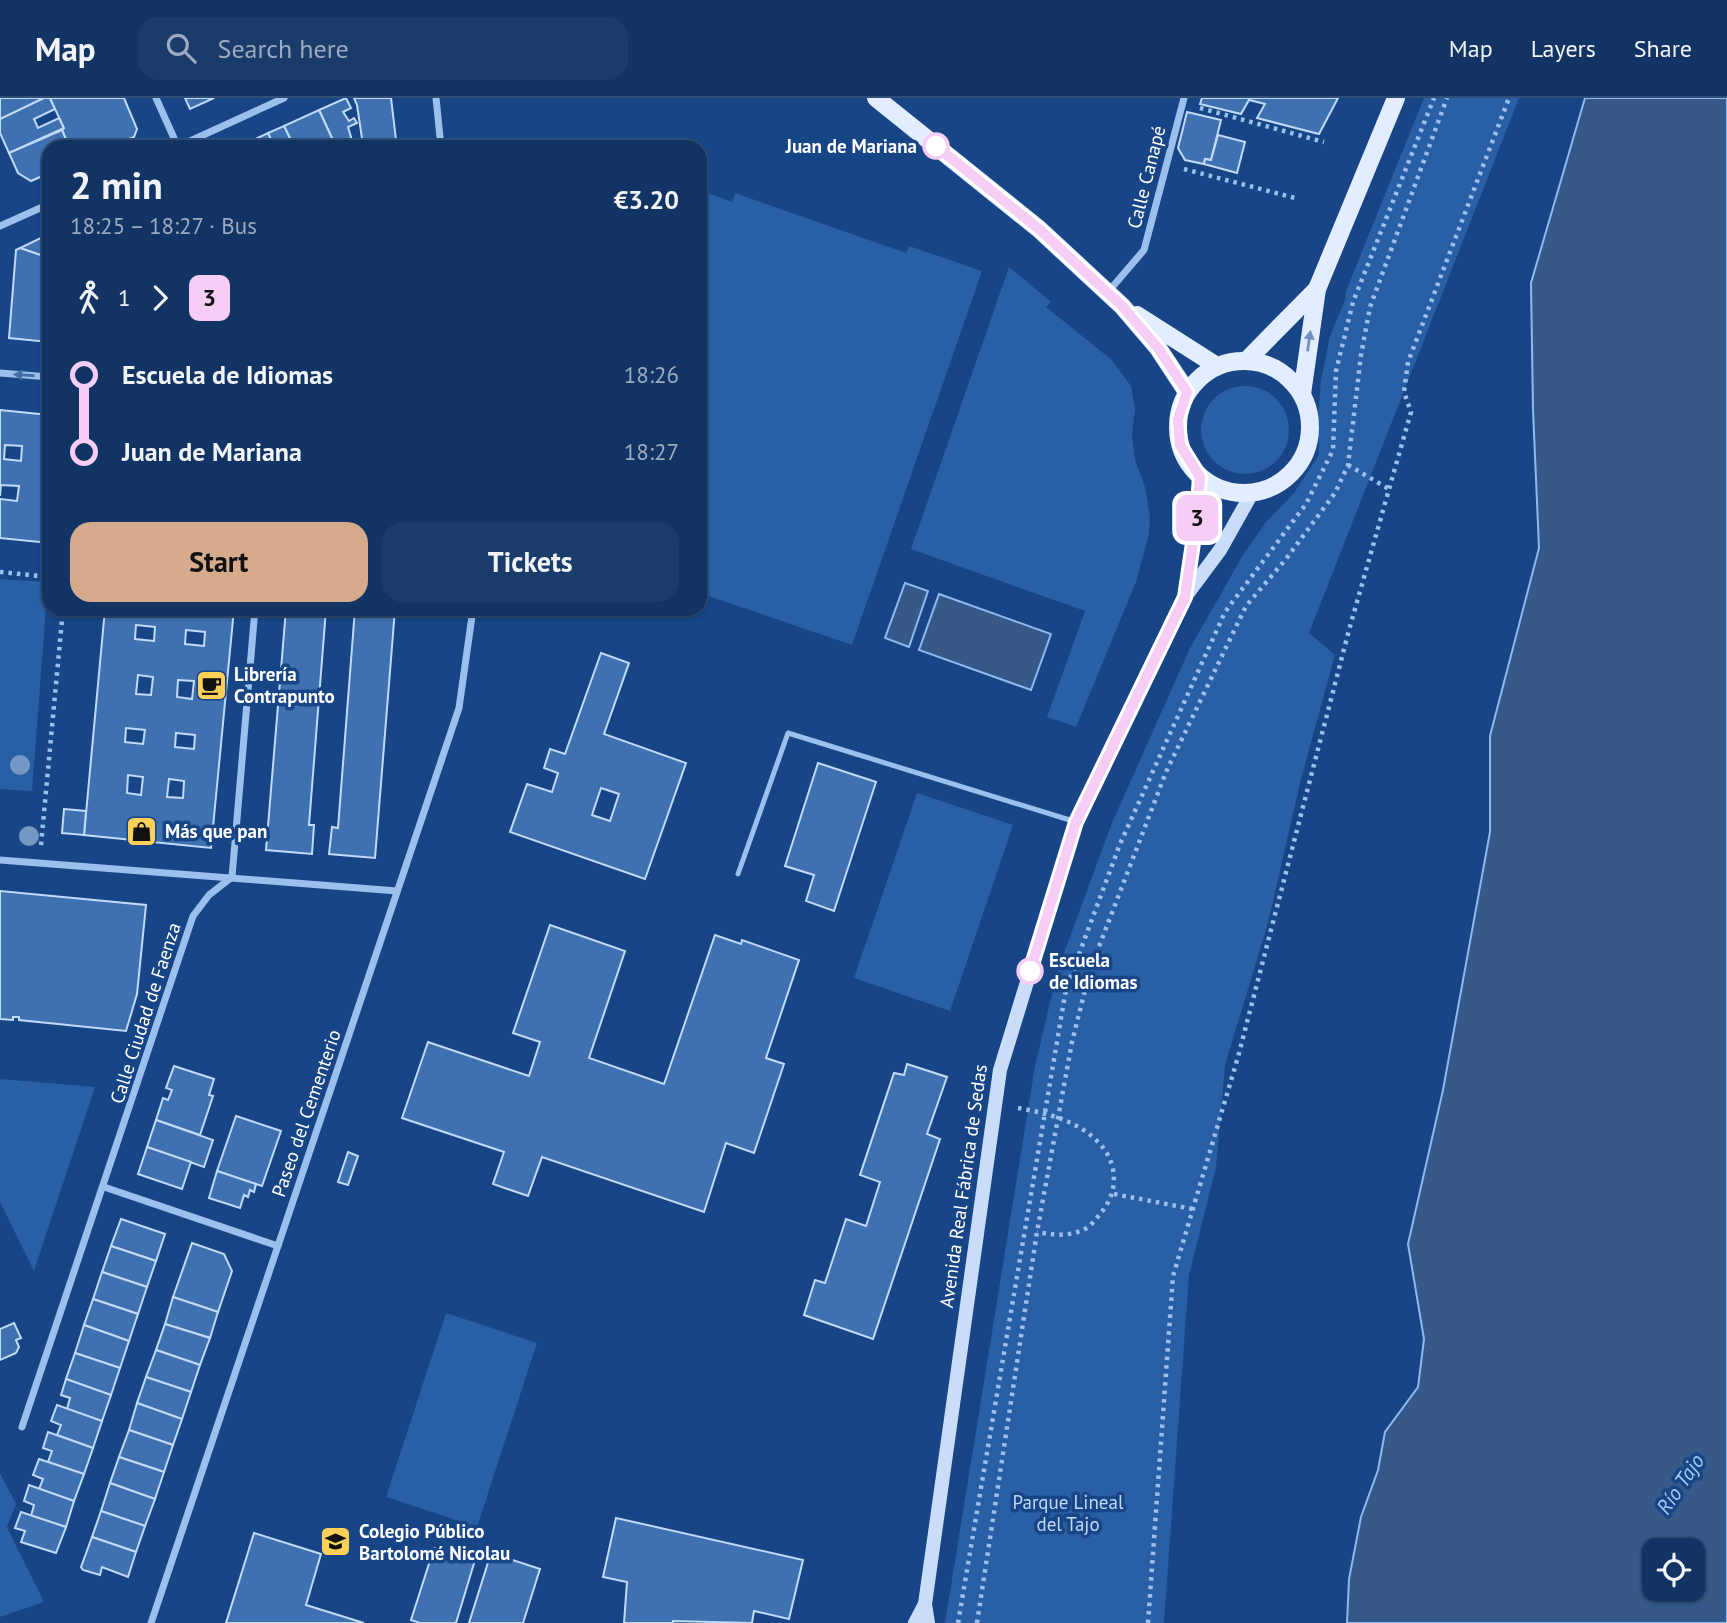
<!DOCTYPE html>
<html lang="en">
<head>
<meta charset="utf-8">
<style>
	:root { --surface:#113464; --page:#1a3c6a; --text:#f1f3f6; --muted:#9caabf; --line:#304f78; --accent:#d6ab8b }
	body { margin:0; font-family:"PT Sans",sans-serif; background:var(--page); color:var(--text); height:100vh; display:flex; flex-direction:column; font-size:26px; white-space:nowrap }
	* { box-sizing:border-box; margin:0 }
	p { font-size:23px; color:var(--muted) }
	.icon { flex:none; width:38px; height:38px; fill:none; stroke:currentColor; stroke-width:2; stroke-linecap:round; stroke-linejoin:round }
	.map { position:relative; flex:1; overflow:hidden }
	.side { position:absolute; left:42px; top:42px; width:665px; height:476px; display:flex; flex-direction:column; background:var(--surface); border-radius:21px; box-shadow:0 2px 5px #0004,0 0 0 2px var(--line) }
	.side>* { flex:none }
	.badge { padding:0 14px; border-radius:10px; font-size:24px; line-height:46px }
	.buttons { position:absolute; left:1642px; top:1440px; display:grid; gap:14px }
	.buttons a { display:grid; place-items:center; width:63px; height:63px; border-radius:14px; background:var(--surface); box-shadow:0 2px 5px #0004,0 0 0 2px var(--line); font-size:35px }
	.map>.badge { position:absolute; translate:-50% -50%; box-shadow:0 0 0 4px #fff }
	.legs { display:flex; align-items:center; gap:10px; height:77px; padding:0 28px; font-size:23px }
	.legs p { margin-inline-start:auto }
	.head { display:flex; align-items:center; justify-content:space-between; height:119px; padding:0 28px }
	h1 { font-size:38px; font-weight:800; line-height:52px }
	.cta { display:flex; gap:14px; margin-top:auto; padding:14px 28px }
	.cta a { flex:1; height:80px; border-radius:21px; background:var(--accent); color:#111; font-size:28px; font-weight:800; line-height:80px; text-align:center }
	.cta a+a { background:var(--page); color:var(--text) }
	ul { padding:0 28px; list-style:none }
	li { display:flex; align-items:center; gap:24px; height:77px; font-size:26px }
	li i { display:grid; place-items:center; width:10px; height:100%; margin:0 9px; background:currentColor }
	li i::after { content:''; width:18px; height:18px; margin:-9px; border:5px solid; border-radius:50%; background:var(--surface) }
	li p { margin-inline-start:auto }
	li:first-child i { background:linear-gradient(#0000 50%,currentColor 0) }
	li:last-child i { background:linear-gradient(currentColor 50%,#0000 0) }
	header { display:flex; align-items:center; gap:42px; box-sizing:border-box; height:98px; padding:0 35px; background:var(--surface); border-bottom:2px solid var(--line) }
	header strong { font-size:33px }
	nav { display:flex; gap:38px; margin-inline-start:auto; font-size:24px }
	.search { width:490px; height:63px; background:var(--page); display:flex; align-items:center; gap:18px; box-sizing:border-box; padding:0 24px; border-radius:21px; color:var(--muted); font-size:26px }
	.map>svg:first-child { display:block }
</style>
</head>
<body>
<header>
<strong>Map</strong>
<div class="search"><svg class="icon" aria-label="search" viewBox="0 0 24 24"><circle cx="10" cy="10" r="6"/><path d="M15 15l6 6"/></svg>Search here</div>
<nav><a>Map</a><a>Layers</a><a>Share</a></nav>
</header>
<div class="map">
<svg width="1727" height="1525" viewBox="0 0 1727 1525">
	<rect width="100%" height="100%" fill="#174586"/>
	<!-- green -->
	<g fill="#295fa4">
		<path d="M1424,0H1519L1309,535L1335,557L1300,685L1268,825L1225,967L1216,1069L1189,1177L1164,1525H945L1035,968L1058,871L1112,725L1190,550L1243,457L1266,424L1294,395L1319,357L1318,320L1321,283L1330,238L1345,202L1346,193Z"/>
		<path d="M700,92L732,104L735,95L906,155L909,148L982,173L852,547L700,495Z"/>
		<path d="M1009,169L1051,204L1046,209L1112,262L1131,288L1135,311L1132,337L1135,362L1145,389L1150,419L1149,436L1136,484L1076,629L1047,619L1085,513L911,451Z"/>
		<circle cx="1245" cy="332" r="44"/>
		<path d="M0,481L48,484L32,693L0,691Z"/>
		<path d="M917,695L1013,727L950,913L854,880Z"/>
		<path d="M0,981L95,989L34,1173L0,1104Z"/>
		<path d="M446,1215L537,1245L477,1429L386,1399Z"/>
		<path d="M0,1375L16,1406L7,1429L44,1504L0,1519Z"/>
	</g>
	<!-- water -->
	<g fill="#365989" stroke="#8ebaf0" stroke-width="2" fill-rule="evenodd">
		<path d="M1585,0H1727V1525H1347L1349,1481L1361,1419L1378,1372L1385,1334L1418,1289L1424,1241L1408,1146L1443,992L1490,734V638L1539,450L1533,312L1531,185ZM1692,1452V1491H1654V1452Z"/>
		<path d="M905,485L928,493L909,549L885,540Z"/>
		<path d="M939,496L1051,536L1031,592L919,552Z"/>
	</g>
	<!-- building -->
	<g fill="#3f70b0" stroke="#c1dafa" stroke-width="2" fill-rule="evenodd">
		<path d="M0,0H44L0,21Z"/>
		<path d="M44,0H50L55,11L34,21L38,30L59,20L64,30L9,55L0,35V21Z"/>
		<path d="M50,0H124L137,31L134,39L109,49H69L62,32L64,30Z"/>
		<path d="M185,0H214L190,11Z"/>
		<path d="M346,0L351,10L343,14L349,23L354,20L357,25L348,29L354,49H336L319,12Z"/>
		<path d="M354,0H391L396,42L363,47L357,7Z"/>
		<path d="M1202,0H1338L1319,36L1257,20L1265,6L1249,2L1241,16L1200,6Z"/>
		<path d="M319,12L336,49H294L284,28Z"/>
		<path d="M1187,14L1221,22L1211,62L1205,61L1204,66L1185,62L1178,50Z"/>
		<path d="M284,28L294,49H274L268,35Z"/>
		<path d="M62,32L69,49H49V75L31,83L18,75L9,55Z"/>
		<path d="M268,35L274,49H238Z"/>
		<path d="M1218,37L1245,44L1237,75L1204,66L1205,61L1211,62Z"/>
		<path d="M396,42V49H363V47Z"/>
		<path d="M49,136V160L20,150Z"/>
		<path d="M20,150L49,160V244L9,240L16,152Z"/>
		<path d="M0,312L49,317V445L0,440V401L17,403L19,388L1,387L0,398ZM5,347L22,348L21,363L4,361Z"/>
		<path d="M105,511H234L211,750L84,737ZM136,527L155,529L154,543L135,541ZM186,532L205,534L204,548L185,546ZM138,577L153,579L151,597L136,596ZM178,582L194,583L192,601L177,599ZM126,630L145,632L143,646L125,644ZM176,635L195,637L194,651L175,649ZM128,677L143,679L141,697L127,695ZM169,681L184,683L183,700L167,699Z"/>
		<path d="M286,511H326L309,727H314L312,756L266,752Z"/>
		<path d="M355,511H395L375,760L329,756L332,729L338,730Z"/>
		<path d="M601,555L629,565L604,636L686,665L645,781L510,734L527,686L552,694L558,675L544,670L550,651L565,656ZM601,690L619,696L610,723L592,717Z"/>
		<path d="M818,665L876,684L834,813L806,803L814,777L785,768Z"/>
		<path d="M64,711L86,713L84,737L62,735Z"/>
		<path d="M0,793L146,807L137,896L126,933L19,922V919H13V922L0,921Z"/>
		<path d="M550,827L625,853L589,960L664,986L715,837L741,846L742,842L799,862L766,960L784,966L754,1055L726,1045L704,1114L542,1059L528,1098L493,1086L504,1054L402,1020L428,944L529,978L540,944L513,935Z"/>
		<path d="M907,966L947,979L927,1036L940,1041L873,1241L804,1217L815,1182L825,1185L846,1121L866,1128L880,1084L860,1077L894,975L904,977Z"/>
		<path d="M174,968L214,981L209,997L213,998L200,1037L156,1022L163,1000L168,1002L172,992L166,990Z"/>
		<path d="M236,1018L281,1033L262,1088L217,1073Z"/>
		<path d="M156,1022L213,1042L204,1069L147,1049Z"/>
		<path d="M147,1049L191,1064L182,1091L138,1076Z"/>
		<path d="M348,1054L358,1058L348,1087L338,1084Z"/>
		<path d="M217,1073L256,1086L254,1094L250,1092L248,1099L244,1097L240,1110L209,1100Z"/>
		<path d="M121,1121L165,1136L156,1163L111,1148Z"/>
		<path d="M192,1145L224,1156L232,1173L218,1214L173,1199Z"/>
		<path d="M111,1148L156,1163L147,1189L102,1174Z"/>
		<path d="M102,1174L147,1189L138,1216L93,1201Z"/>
		<path d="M173,1199L218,1214L210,1240L165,1226Z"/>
		<path d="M93,1201L138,1216L129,1243L84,1227Z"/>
		<path d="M14,1225L21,1240L16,1242L19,1249L16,1255L0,1262V1231Z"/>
		<path d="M165,1226L210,1240L200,1267L156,1252Z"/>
		<path d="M84,1227L129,1243L120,1270L75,1255Z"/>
		<path d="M156,1252L200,1267L191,1294L146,1279Z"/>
		<path d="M75,1255L120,1270L111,1297L66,1281Z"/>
		<path d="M146,1279L191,1294L182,1321L137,1305Z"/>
		<path d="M66,1281L111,1297L102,1323L67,1311L70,1300L61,1297Z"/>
		<path d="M137,1305L182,1321L173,1347L129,1332Z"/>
		<path d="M57,1307L102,1323L93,1350L57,1337L61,1327L51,1323Z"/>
		<path d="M129,1332L173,1347L164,1374L119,1359Z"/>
		<path d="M48,1334L93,1350L84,1376L48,1364L52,1353L43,1350Z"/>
		<path d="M119,1359L164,1374L155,1401L110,1385Z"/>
		<path d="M39,1361L84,1376L74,1403L39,1391L43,1381L33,1377Z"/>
		<path d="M110,1385L155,1401L145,1428L101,1413Z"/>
		<path d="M29,1387L74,1403L66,1429L31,1418L34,1407L24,1403Z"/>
		<path d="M101,1413L145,1428L136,1454L92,1439Z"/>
		<path d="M21,1414L66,1429L56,1455L21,1444L25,1433L15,1430Z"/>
		<path d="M616,1420L803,1462L789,1521L754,1513L752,1525L673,1523V1525H624L627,1484L603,1479Z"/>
		<path d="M254,1435L321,1456L306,1507L364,1525H226Z"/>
		<path d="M92,1439L136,1454L128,1479L102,1469L100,1477L83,1472L81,1469Z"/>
		<path d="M434,1450L475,1462L456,1525H420L411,1522Z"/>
		<path d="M491,1455L540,1471L523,1525H469Z"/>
	</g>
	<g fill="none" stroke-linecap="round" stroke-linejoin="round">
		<!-- path -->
		<g stroke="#9cc0ed" stroke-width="4.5" stroke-dasharray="3.5 5" stroke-linecap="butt">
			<path d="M1200,10L1324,44"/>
			<path d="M1184,71L1299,101"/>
			<path d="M1348,367L1389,391"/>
			<path d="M0,474L49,479"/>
			<path d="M41,747L63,511"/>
			<path d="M1018,1010C1046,1015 1076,1022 1097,1043C1119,1064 1119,1094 1100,1116C1096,1121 1091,1128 1085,1131C1069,1139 1054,1137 1037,1134"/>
			<path d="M1114,1096L1193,1111"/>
			<path d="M958,1525L1066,891L1120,746L1225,514L1306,406L1333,352L1336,273L1353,204L1434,0"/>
			<path d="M977,1525L1037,1134L1072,944L1090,872L1166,674L1246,508L1286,461L1335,395L1348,367L1361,257L1370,209L1447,0"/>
			<path d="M1148,1525L1173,1178L1238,959L1349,532L1411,314L1404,294L1408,264L1509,0"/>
		</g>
		<!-- lane -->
		<path stroke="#9cc0ed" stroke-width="5" d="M738,776L788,635L1073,723"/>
		<!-- street -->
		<g stroke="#9cc0ed" stroke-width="7">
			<path d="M156,0L178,49"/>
			<path d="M436,0L441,49"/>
			<path d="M177,49L284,0"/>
			<path d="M0,128L49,106"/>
			<path d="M1108,194L1144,152L1184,0"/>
			<path d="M0,275L49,279"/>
			<path d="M0,762L397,793"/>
			<path d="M104,1089L278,1148"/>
			<path d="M22,1329L193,818L209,797L232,779L255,511"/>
			<path d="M151,1525L459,610L473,511"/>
		</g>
		<!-- secondary -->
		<g stroke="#c9ddf9" stroke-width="14">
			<path d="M1185,498L1197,418L1200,379"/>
			<path d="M915,1525L925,1506"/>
			<path d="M928,1525L925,1506L1000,972L1076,724L1185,499L1220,452L1252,395"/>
		</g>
		<!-- primary -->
		<g stroke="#e2edff" stroke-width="18">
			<path d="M876,0L1039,131L1122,208L1158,250L1187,294"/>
			<path d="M1137,217L1217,268"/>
			<path d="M1247,262L1317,191"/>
			<circle cx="1244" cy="329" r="66"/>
			<path d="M1302,296L1317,191L1396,0"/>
		</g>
	</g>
	<!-- trees -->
	<g fill="#7497c6">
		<circle cx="20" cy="667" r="10"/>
		<circle cx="29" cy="738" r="10"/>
	</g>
	<!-- one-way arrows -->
	<defs><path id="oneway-solid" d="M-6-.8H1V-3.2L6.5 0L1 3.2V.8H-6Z" transform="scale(1.75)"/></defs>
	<use fill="#7291bc" href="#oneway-solid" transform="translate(1309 243) rotate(-82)"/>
	<use fill="#4670aa" href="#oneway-solid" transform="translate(24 277) rotate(-176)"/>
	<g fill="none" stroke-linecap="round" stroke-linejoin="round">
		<defs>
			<path id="line-1" d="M936,48L1039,131L1122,208L1158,250L1187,294L1178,321L1180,347L1200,379L1197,418L1185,499L1076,724L1030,873"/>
		</defs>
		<!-- line-1 casing -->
		<use href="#line-1" stroke="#fff" stroke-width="16"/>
		<!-- line-1 -->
		<use href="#line-1" stroke="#f6cef5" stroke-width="10"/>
	</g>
	<!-- icons -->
	<defs>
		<symbol id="cafe-square" viewBox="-11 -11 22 22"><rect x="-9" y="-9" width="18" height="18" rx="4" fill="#ffd158" stroke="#174586"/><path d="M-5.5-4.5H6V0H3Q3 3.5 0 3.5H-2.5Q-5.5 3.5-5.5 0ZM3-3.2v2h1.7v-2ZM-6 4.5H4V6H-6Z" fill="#111"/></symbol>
		<symbol id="shop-square" viewBox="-11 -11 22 22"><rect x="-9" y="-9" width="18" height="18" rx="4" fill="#ffd158" stroke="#174586"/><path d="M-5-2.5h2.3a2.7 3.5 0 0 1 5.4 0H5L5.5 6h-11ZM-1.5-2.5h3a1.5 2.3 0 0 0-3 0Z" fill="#111"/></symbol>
		<symbol id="school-square" viewBox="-11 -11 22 22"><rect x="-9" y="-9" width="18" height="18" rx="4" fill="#ffd158" stroke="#174586"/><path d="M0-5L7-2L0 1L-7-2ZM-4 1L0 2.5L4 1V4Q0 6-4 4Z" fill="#111"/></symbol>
	</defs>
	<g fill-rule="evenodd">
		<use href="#cafe-square" x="194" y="570" width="35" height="35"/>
		<use href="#shop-square" x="124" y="716" width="35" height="35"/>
		<use href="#school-square" x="318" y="1426" width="35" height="35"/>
	</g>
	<!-- markers -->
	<g fill="#fff" stroke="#f6cef5" stroke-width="3.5">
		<circle cx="936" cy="48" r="12"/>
		<circle cx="1030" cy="873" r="12"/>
	</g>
	<g text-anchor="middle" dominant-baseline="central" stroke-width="7" stroke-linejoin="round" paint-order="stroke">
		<!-- stop labels -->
		<g font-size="19" font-weight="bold" fill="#fff" stroke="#174586" text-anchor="end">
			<text x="917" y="48">Juan de Mariana</text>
			<text x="1049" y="862" text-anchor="start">Escuela<tspan x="1049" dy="22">de Idiomas</tspan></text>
		</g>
		<!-- street labels -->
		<g font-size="19" fill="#fff" stroke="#174586">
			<text transform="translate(1146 79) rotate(-76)">Calle Canapé</text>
			<text transform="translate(145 915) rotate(-72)">Calle Ciudad de Faenza</text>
			<text transform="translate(306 1015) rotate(-71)">Paseo del Cementerio</text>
			<text transform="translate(963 1088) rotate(-82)">Avenida Real Fábrica de Sedas</text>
		</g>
		<!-- poi labels -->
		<g font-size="19" font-weight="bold" fill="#fff" stroke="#174586" text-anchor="start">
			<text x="234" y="576">Librería<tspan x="234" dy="22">Contrapunto</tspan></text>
			<text x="165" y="733">Más que pan</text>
			<text x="359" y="1433">Colegio Público<tspan x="359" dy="22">Bartolomé Nicolau</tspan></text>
		</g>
		<!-- park labels -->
		<g font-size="19" fill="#c1dafa" stroke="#174586">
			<text x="1068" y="1404">Parque Lineal<tspan x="1068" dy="22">del Tajo</tspan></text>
		</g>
		<!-- water labels -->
		<g font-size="21" font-style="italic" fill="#a7caf5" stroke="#174586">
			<text transform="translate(1680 1386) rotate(-56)">Río Tajo</text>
		</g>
	</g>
</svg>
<div class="buttons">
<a><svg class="icon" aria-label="locate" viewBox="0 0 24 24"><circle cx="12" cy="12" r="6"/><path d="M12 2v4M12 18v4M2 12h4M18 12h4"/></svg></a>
</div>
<b class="badge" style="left:1197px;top:420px;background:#f6cef5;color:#111">3</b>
<section class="side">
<div class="head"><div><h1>2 min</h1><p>18:25 – 18:27 · Bus</p></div><b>€3.20</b></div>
<div class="legs"><svg class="icon" aria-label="walk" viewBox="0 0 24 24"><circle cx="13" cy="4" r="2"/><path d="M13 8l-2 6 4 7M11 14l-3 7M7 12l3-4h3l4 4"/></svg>1<svg class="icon" aria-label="forward" viewBox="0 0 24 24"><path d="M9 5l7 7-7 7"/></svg><b class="badge" style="background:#f6cef5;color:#111">3</b></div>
<ul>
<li><i style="color:#f6cef5"></i><b>Escuela de Idiomas</b><p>18:26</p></li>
<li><i style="color:#f6cef5"></i><b>Juan de Mariana</b><p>18:27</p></li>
</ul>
<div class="cta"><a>Start</a><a>Tickets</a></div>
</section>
</div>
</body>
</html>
